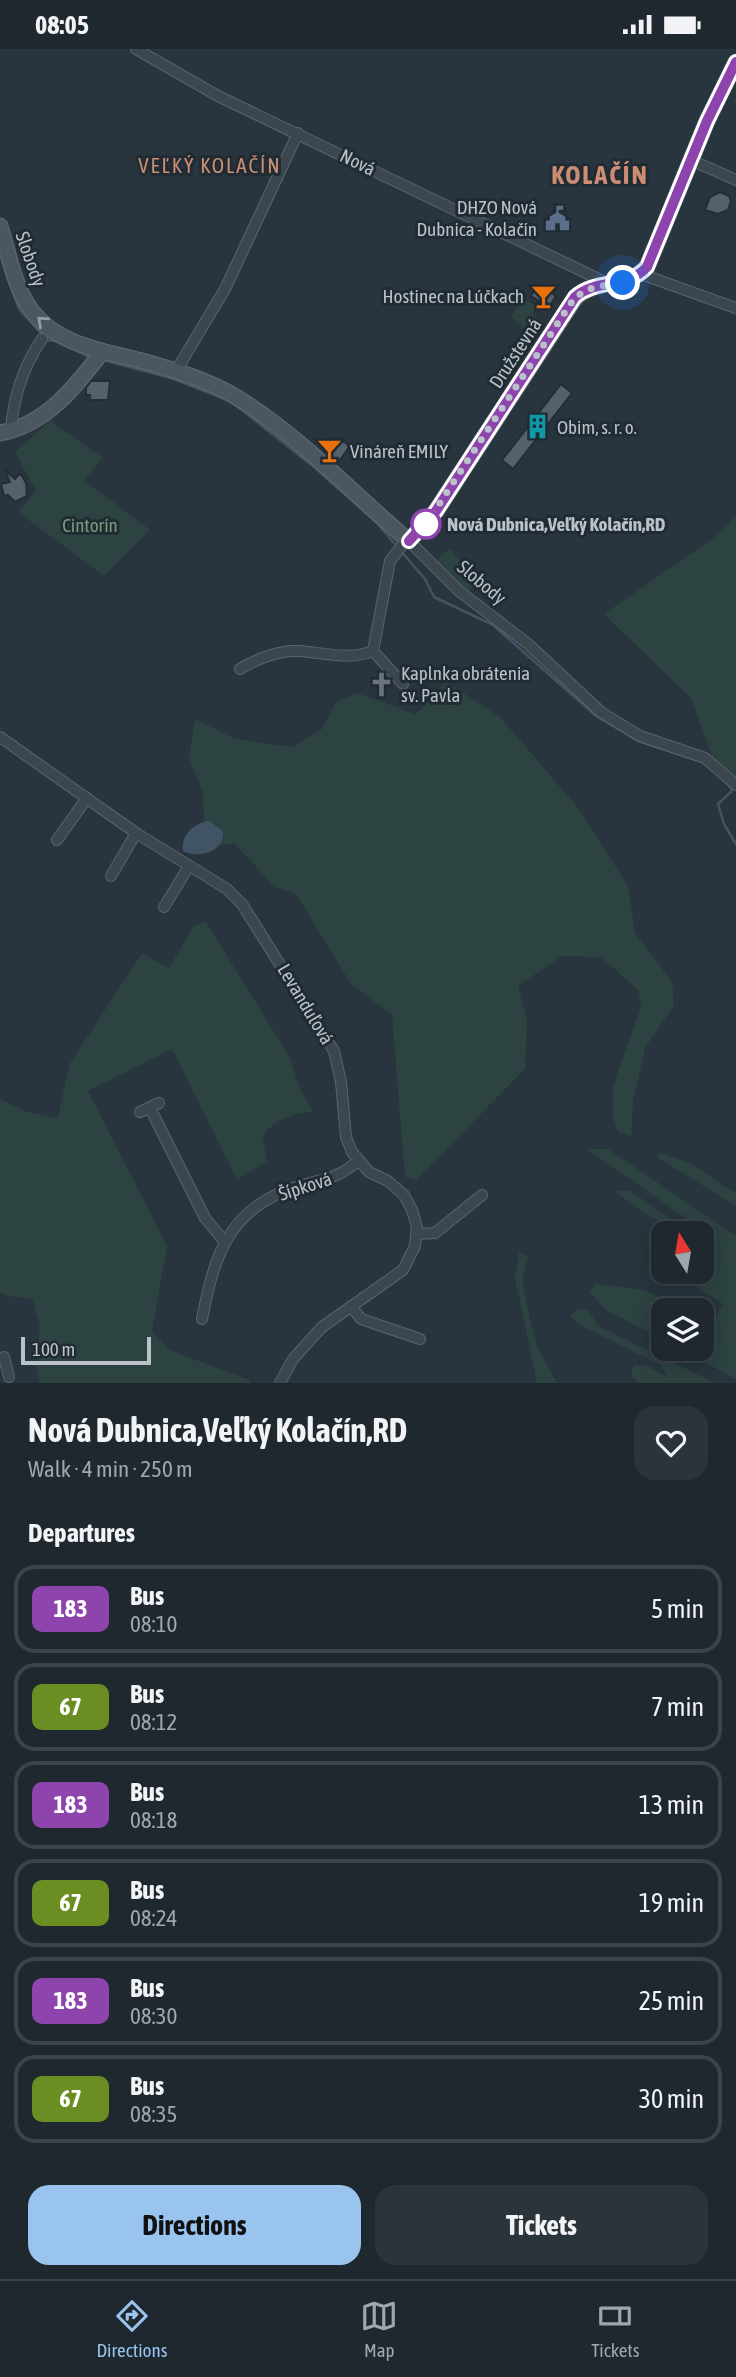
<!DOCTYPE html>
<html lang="en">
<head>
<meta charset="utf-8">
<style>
	:root { --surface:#1e282e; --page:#2b343a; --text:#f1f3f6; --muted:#a1a6aa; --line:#3c444a; --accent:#99c4ee }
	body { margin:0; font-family:"Asap Condensed",sans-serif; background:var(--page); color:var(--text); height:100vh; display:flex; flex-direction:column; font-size:26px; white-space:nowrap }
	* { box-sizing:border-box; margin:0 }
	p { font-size:23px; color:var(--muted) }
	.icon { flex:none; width:38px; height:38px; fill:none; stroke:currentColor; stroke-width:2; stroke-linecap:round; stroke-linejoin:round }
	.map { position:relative; height:1334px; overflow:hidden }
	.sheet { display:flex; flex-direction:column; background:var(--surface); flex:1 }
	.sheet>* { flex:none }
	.badge { padding:0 14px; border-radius:10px; font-size:24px; line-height:46px }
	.needle { width:46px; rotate:349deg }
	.fabs { position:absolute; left:651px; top:1172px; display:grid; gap:14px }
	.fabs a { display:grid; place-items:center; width:63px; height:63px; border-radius:14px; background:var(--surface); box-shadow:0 4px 18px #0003,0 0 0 2px var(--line); font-size:35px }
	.scale { position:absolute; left:21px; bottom:18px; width:130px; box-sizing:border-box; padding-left:7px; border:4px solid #b9c1c9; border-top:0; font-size:19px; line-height:24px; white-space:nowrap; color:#b9c1c9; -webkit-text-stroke:5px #212b34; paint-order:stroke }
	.you { position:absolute; width:35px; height:35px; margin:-18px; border:5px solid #fff; border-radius:50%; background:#1a73e8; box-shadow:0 0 0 10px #1a73e833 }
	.map>.badge { position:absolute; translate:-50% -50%; box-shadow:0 0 0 4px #fff }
	h2 { padding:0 28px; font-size:26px; line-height:63px }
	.round { display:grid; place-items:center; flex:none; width:74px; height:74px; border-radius:21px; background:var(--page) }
	.overview { display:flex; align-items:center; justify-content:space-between; height:119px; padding:0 28px }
	h1 { font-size:33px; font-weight:700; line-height:52px }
	.primary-button { display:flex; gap:14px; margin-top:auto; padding:14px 28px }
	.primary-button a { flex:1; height:80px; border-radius:21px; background:var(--accent); color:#111; font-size:28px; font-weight:700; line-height:80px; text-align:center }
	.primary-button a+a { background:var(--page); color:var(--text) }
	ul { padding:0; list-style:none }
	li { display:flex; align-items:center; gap:21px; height:88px; margin:0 14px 10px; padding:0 14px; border:4px solid var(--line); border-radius:21px }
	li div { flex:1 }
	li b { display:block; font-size:26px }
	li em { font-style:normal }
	li .badge { min-width:77px; font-weight:700; text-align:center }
	.status { display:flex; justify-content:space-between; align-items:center; height:49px; padding:0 35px; background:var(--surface); direction:ltr }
	.status svg { height:19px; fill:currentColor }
	.tabs { display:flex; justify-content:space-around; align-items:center; height:98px; border-top:2px solid var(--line); background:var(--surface); font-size:19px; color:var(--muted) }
	.tabs a { display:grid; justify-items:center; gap:4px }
	.tabs .current { color:var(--accent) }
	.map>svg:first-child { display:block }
</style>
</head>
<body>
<div class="status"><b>08:05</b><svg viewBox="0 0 49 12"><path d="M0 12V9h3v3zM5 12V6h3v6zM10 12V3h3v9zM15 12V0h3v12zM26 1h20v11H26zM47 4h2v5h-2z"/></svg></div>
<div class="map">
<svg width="736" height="1334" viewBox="0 0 736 1334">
	<rect width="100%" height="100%" fill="#28353e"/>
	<!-- green -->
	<g fill="#2d4341">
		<path d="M523,249L537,258L532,265L544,273L533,288L511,268Z"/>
		<path d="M50,372L103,409L84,431L150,481L104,527L18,463L36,442L15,403Z"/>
		<path d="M736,467V729L712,707L691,649L604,565L712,490Z"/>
		<path d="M450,500L480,533L467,543L439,515L438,510Z"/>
		<path d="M446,633L500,668L579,760L628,837L635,884L672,933L674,956L645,999L633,1052L631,1087L618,1083L613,1067V1037L641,958L638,941L601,908L562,907L518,937L527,972L525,1020L416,1131L405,1128L392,966L351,935L296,845L275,838L234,794L219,797L223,782L217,776L204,772L203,744L189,709L195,670L235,690L292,698L322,680L336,653L357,644L416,665Z"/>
		<path d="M206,873L289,1007L301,1042L313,1062C292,1066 276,1068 263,1087L267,1112L237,1131L172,1000L88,1042L167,1197L152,1283L170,1301L251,1332L250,1334H40L36,1316L40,1276L32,1250L8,1247L0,1243V1050L27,1063L58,1069L69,1016L142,904L169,919L194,877Z"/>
		<path d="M587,1100H608L736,1187V1330L681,1300H702V1263L716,1269L723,1255L675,1223H702L704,1182Z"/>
		<path d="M659,1104C677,1108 692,1114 707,1125C717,1132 724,1139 736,1143V1157L657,1108Z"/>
		<path d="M615,1142H630L694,1185H671L674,1182L641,1162Z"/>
		<path d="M519,1203L528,1207L522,1231L530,1270L538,1299L557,1334H537L515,1229Z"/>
		<path d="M596,1235L639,1240L697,1262H663V1290L606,1261L589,1242Z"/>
		<path d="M577,1260L589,1262L598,1277L715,1334H639L631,1327L634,1316L647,1317L668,1328L660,1316L582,1277L570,1268Z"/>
	</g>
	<!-- water -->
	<path fill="#405466" d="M210,772L223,782C225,803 199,810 183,802C180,786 195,773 210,772Z"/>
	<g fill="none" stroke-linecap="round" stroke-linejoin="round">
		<!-- stream -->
		<g stroke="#405466" stroke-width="2.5">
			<path d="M11,237L19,260L47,291L56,292L89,308"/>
			<path d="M107,312L171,329L230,352"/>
			<path d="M238,358L314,418L376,473L425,530L434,548L493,576L596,667L638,692L693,710"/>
			<path d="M729,736L732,742L718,755L724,775L736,795"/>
		</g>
	</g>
	<!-- building -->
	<g fill="#54606c" stroke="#232d36" stroke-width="2">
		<path d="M720,143L729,147L731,152L728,161L718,165L705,161L710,148Z"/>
		<path d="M556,157L566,162L558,181L547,176Z"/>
		<path d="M539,235L556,247L549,258L531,247Z"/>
		<path d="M93,329V332H110L108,351H90V346H86V339Z"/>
		<path d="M561,335L572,344L513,420L502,411Z"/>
		<path d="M336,388L350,397L337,415L324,403Z"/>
		<path d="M5,421L15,430L19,425L22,427L26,434L27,447L15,453L8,446L4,447L1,435L10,433Z"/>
	</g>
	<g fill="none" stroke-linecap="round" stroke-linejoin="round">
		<defs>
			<g id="street">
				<path d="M136,0L218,47L609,235"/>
				<path d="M691,111L736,131"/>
				<path d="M641,225L736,259"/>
				<path d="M176,322L225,240L298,84"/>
				<path d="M11,382C13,349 23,318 42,290"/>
				<path d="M409,492L459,542L528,595L601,663L640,687L705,709L736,736"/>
				<path d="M240,620C255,611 278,601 297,602C323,603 348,612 373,602"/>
				<path d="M403,635L373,602L390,512L407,490"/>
				<path d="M0,688L136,784L227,840L242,855L334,1002L341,1033L346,1088L352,1103L369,1123L388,1132L404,1146L412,1161L417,1178L415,1197L403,1221L322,1278L293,1310L280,1334"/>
				<path d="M57,791L87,749"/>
				<path d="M111,827L136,784"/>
				<path d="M164,858L189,817"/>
				<path d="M150,1059L205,1169L225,1193"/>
				<path d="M140,1063L159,1054"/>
				<path d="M417,1185L435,1184L482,1146"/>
				<path d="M351,1257L361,1270L420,1290"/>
				<path d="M202,1270C214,1209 227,1161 293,1139C319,1130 335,1132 358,1112"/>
				<path d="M4,1308L9,1328"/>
			</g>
			<g id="secondary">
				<path d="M0,177C9,205 14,239 32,262C57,296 104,302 142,312C174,321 208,331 236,348C300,387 352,444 409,492L436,462L575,249C596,229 627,240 647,218L707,72L736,13"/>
				<path d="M0,384C46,376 76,337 102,303"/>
			</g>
		</defs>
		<!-- street casing -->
		<use href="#street" stroke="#5a646c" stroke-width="12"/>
		<!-- secondary casing -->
		<use href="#secondary" stroke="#5a646c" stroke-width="17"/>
		<!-- street -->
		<use href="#street" stroke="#3c464f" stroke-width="10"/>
		<!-- secondary -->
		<use href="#secondary" stroke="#4b5661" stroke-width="14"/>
	</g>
	<!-- one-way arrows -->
	<defs><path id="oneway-chevron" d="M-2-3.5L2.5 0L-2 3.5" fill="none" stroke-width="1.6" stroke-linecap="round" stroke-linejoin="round" transform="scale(1.75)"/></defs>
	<use stroke="#929ca5" href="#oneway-chevron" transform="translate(42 272) rotate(-138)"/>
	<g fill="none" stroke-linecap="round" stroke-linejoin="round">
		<defs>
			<path id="line" d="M409,492L436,462L575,248C597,229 627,240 647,218L707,72L736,13"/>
		</defs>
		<!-- line casing -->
		<use href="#line" stroke="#fff" stroke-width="16"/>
		<!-- line -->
		<use href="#line" stroke="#8e44ad" stroke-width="10"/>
		<!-- walk -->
		<path stroke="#b9c1c9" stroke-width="7" stroke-dasharray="0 12.6" d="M426,475L575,248L594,238L623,234"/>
	</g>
	<!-- icons -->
	<defs>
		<symbol id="civic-bare" viewBox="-9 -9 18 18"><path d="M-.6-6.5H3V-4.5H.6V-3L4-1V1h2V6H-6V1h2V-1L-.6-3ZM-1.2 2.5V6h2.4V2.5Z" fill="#5c6f8a" stroke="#212b34" stroke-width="2.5" paint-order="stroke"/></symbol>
		<symbol id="bar-bare" viewBox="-9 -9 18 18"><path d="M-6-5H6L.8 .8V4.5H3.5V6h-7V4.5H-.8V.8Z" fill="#e8710a" stroke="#212b34" stroke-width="2.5" paint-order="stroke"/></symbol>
		<symbol id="building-bare" viewBox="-9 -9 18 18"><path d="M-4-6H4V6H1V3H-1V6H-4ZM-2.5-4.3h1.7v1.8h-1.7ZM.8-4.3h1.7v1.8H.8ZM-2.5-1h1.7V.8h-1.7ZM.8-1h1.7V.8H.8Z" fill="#0f9aa8" stroke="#212b34" stroke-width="2.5" paint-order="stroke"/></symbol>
		<symbol id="church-bare" viewBox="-9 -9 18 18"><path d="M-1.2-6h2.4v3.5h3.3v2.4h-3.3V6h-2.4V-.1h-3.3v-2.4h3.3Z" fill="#6b7280" stroke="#212b34" stroke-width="2.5" paint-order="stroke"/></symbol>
	</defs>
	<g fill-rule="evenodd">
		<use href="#civic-bare" x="540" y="152" width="35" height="35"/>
		<use href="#bar-bare" x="526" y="230" width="35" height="35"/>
		<use href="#building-bare" x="520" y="360" width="35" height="35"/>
		<use href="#bar-bare" x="312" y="384" width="35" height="35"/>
		<use href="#church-bare" x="364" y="618" width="35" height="35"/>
	</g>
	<!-- markers -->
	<circle fill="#fff" stroke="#8e44ad" stroke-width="3.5" cx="426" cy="475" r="14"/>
	<g text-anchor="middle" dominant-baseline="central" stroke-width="6" stroke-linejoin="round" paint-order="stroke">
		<!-- street labels -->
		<g font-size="19" fill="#b9c1c9" stroke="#212b34">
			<text transform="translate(358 113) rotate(26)">Nová</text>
			<text transform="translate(31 210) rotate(71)">Slobody</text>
			<text transform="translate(515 304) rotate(-57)">Družstevná</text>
			<text transform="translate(482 533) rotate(40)">Slobody</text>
			<text transform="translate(306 955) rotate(59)">Levanduľová</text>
			<text transform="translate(305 1137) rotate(-18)">Šípková</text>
		</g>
		<!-- poi labels -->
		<g font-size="19" fill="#b9c1c9" stroke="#212b34" text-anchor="start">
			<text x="537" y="158" text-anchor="end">DHZO Nová<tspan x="537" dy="22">Dubnica - Kolačín</tspan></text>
			<text x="524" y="247" text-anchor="end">Hostinec na Lúčkach</text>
			<text x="557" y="378">Obim, s. r. o.</text>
			<text x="350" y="402">Vináreň EMILY</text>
			<text x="401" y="624">Kaplnka obrátenia<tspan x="401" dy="22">sv. Pavla</tspan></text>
		</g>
		<!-- stop labels -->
		<g font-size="19" font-weight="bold" fill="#b9c1c9" stroke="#212b34" text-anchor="start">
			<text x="447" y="475">Nová Dubnica,Veľký Kolačín,RD</text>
		</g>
		<!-- park labels -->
		<g font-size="19" fill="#799c7d" stroke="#212b34">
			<text x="90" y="476">Cintorín</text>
		</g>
		<!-- neighbourhood labels -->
		<g font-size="21" letter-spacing="2" fill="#cb8e72" stroke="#212b34">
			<text x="210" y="116">VEĽKÝ KOLAČÍN</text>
		</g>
		<!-- district labels -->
		<g font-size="26" font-weight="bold" letter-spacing="2" fill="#cb8e72" stroke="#212b34">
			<text x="600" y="126">KOLAČÍN</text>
		</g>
	</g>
</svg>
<div class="fabs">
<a><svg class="needle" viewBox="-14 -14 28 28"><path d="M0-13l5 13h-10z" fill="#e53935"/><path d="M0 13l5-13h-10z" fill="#a1a6aa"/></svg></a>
<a><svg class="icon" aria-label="layers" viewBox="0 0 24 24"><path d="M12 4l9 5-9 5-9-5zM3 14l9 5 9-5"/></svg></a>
</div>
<div class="scale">100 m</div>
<div class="you" style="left:623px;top:234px"></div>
</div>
<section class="sheet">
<div class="overview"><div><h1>Nová Dubnica,Veľký Kolačín,RD</h1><p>Walk · 4 min · 250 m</p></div><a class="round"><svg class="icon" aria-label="heart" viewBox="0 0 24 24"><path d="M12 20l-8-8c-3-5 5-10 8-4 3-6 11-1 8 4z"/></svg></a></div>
<h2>Departures</h2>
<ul>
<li><span class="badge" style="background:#8e44ad;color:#fff">183</span><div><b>Bus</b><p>08:10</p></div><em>5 min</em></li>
<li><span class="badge" style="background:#6b8e23;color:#fff">67</span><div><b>Bus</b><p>08:12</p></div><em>7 min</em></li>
<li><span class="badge" style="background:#8e44ad;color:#fff">183</span><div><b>Bus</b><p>08:18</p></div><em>13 min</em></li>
<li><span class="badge" style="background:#6b8e23;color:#fff">67</span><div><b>Bus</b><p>08:24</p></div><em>19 min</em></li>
<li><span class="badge" style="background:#8e44ad;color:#fff">183</span><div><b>Bus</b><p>08:30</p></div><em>25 min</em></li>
<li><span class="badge" style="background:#6b8e23;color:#fff">67</span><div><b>Bus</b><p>08:35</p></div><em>30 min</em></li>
</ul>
<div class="primary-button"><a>Directions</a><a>Tickets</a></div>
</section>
<nav class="tabs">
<a class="current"><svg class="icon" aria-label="directions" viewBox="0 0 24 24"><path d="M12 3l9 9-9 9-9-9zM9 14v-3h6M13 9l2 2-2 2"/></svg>Directions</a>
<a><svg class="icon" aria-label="map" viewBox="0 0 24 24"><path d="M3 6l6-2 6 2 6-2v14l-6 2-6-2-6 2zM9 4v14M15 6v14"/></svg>Map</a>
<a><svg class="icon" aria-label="tickets" viewBox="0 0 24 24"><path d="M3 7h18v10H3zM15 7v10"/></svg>Tickets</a>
</nav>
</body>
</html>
